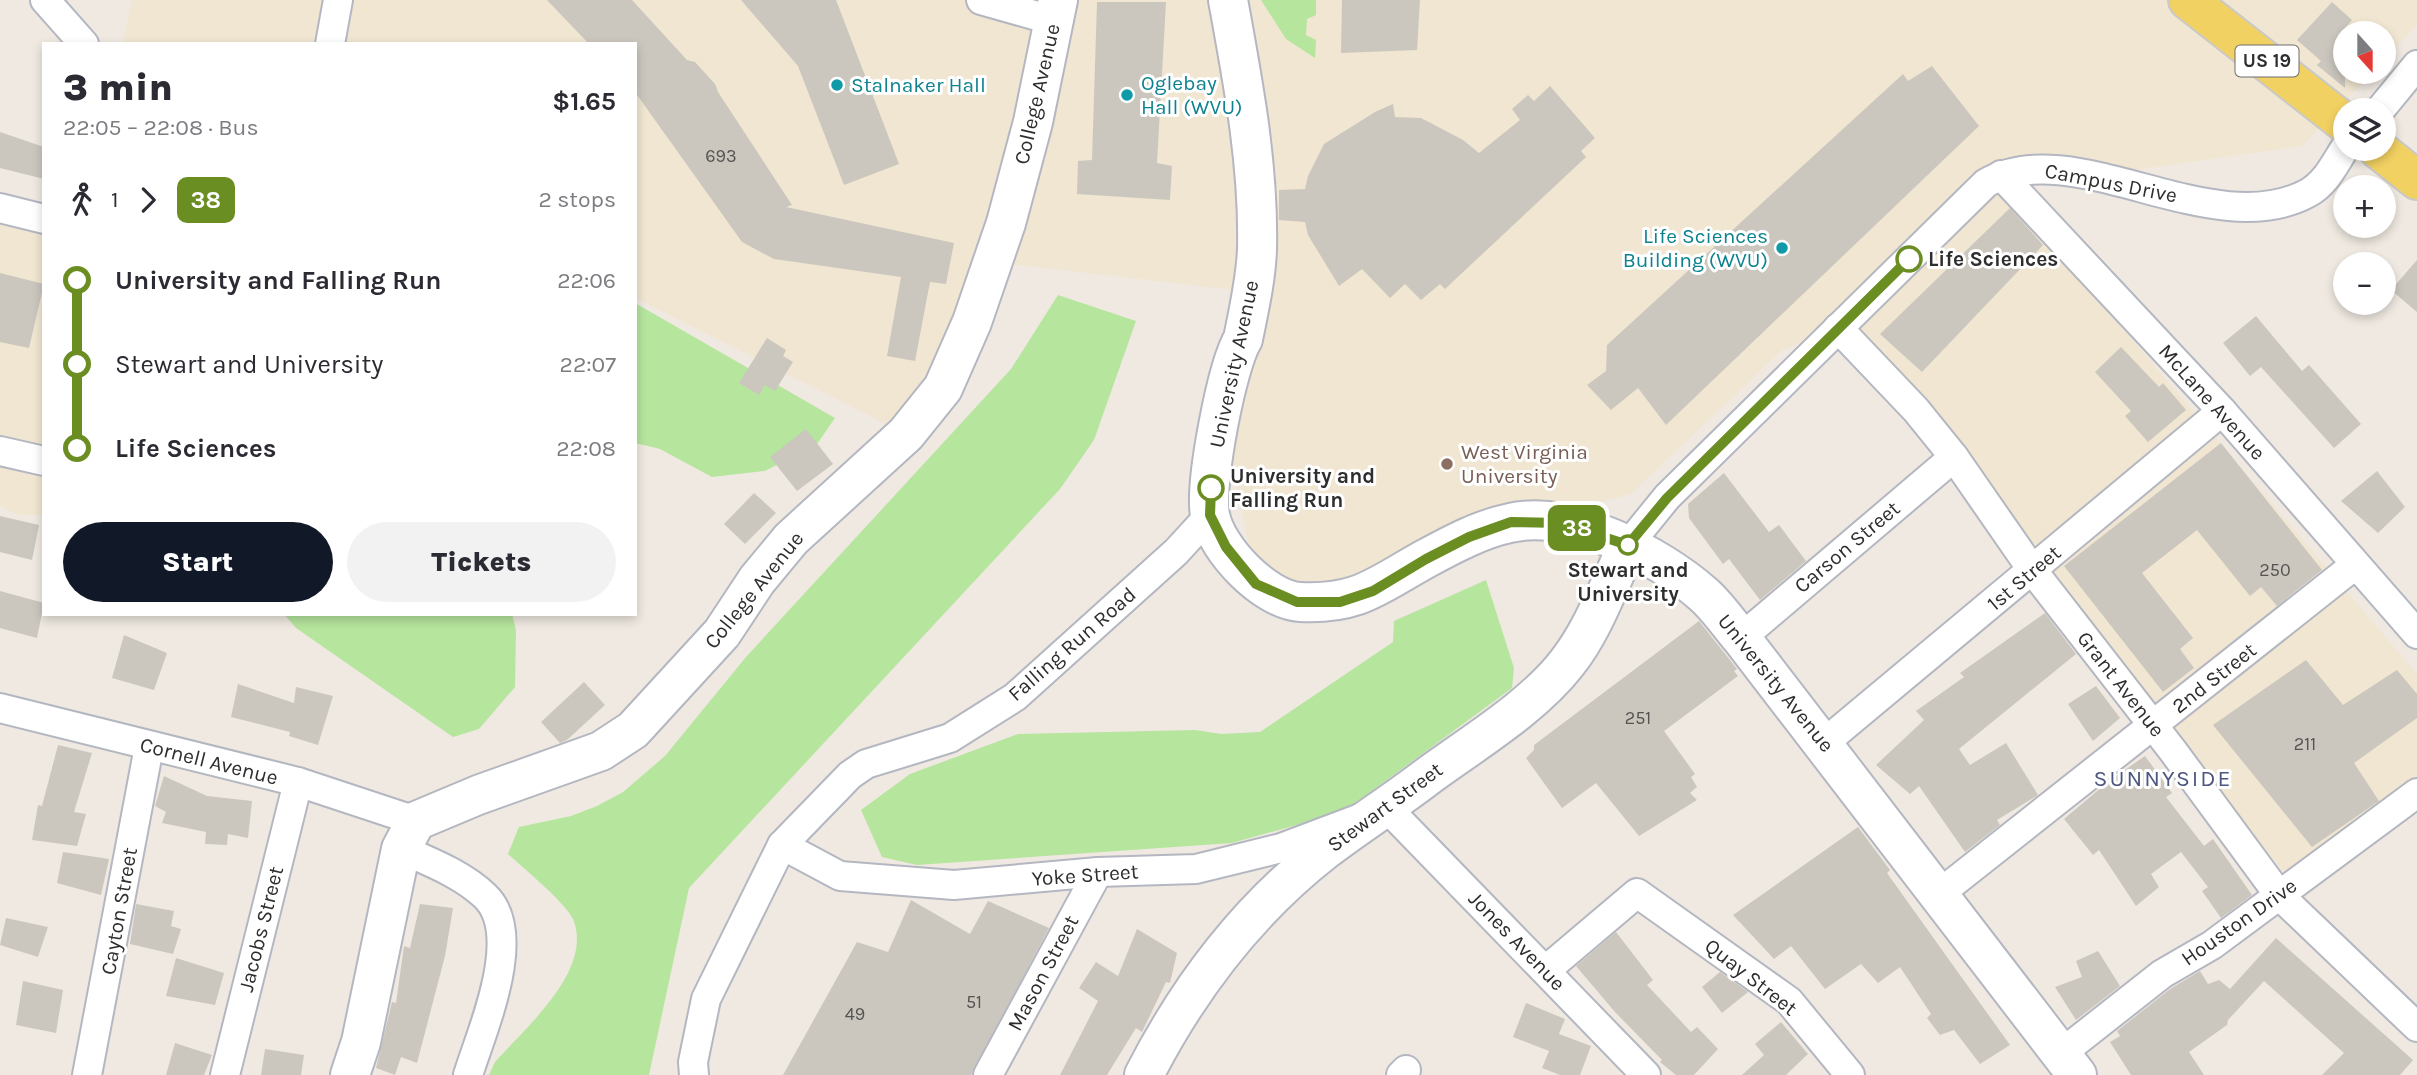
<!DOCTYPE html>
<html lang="en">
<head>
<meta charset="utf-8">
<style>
	:root { --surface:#fff; --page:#f2f2f3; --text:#2b2b33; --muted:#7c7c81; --accent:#111827 }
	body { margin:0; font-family:Karla,sans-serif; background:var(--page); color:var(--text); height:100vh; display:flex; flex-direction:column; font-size:26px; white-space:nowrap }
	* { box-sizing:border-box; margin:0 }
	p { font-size:23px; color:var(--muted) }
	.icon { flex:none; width:38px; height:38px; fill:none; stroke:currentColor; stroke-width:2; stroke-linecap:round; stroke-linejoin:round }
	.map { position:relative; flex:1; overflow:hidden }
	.details { position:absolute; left:42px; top:42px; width:595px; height:574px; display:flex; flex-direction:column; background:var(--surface); border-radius:0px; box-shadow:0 4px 10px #0003 }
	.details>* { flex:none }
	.badge { padding:0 14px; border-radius:10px; font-size:24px; line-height:46px }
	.needle { width:46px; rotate:159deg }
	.tools { position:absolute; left:2333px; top:21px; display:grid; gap:14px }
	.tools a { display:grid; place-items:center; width:63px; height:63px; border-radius:50%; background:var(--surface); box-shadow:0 4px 10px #0003; font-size:35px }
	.map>.badge { position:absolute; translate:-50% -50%; box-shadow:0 0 0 4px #fff }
	.legs { display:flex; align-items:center; gap:10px; height:77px; padding:0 21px; font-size:23px }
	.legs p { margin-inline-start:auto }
	.head { display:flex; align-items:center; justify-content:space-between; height:119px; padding:0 21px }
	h1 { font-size:38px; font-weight:800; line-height:52px }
	.primary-button { display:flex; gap:14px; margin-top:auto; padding:14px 21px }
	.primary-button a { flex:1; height:80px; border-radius:42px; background:var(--accent); color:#fff; font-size:28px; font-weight:800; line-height:80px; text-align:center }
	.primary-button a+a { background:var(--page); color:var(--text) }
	ul { padding:0 21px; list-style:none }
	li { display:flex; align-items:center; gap:24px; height:84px; font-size:26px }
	li i { display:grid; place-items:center; width:10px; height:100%; margin:0 9px; background:currentColor }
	li i::after { content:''; width:18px; height:18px; margin:-9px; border:5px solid; border-radius:50%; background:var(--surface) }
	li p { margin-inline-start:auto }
	li:first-child i { background:linear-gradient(#0000 50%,currentColor 0) }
	li:last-child i { background:linear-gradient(currentColor 50%,#0000 0) }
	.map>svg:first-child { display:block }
</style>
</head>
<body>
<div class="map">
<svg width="2417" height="1075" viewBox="0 0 2417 1075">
	<rect width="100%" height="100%" fill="#efe9e1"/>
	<!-- education -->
	<g fill="#f0e6d1">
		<path d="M132,0H2417V25L2384,60V33H2345V72H2373L2302,146L2045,183L2007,193L2417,674V782L2288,876L2033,571L1838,329L1782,350L1631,494L1469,537L1373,591L1256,584L1222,409L1252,292L993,262L906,434L635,298V44H123Z"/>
		<path d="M0,208L44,219V515H17L0,505Z"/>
	</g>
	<!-- green -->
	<g fill="#b6e59e">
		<path d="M1261,0H1316V15L1307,19L1306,35L1316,40L1315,58L1286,39Z"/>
		<path d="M1058,295L1136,321L1094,440L1060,489L689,888L649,1075H489L495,1062C526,1027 594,970 573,919C566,903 522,867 508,854L519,827L571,816L597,806L623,792L665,756L746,657L1011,369Z"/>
		<path d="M635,303L835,418L817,444L765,471L712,477L660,449L635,443Z"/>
		<path d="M1486,580L1514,668L1512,688L1343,812L1232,843L917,865L882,857L861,810L910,774L1018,734L1195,730L1221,734L1260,732L1393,642L1394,621Z"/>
		<path d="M284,614H512L516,630L515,687L479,729L453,737L296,628Z"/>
	</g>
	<!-- building -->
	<g fill="#cbc7bf">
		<path d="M547,0H632L687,60L695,62L715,84L718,92L792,205L786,207L954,243L946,284L930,282L915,361L887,356L901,277L774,259L742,242L635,92V44H589Z"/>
		<path d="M741,0H836L899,164L844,185L798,66Z"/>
		<path d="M1342,0H1420L1417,50L1341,53Z"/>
		<path d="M1097,2H1166L1157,163L1172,166L1170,200L1077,194L1078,161L1092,160Z"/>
		<path d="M2332,2L2352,20L2345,28V88L2317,65L2321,61L2297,40Z"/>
		<path d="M1932,66L1979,126L1666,425L1638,388L1611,410L1587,385L1606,371L1607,345L1903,74L1908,81Z"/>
		<path d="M1550,86L1595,138L1581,151L1586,157L1445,289L1440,284L1421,300L1405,284L1390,298L1362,269L1339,286L1308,235L1305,222L1279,220V190L1305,189L1308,176L1324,144L1375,112L1393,104L1395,117L1421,118L1463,140L1479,153L1520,120L1512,109L1528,95L1534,101Z"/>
		<path d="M0,132L44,147V179L0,168Z"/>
		<path d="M2010,208L2043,245L1922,372L1880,334Z"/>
		<path d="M2417,260V312L2391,290Z"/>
		<path d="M0,273L44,284L29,348L0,342Z"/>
		<path d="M2256,316L2302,371L2309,365L2361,424L2334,448L2261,367L2250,376L2223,343Z"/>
		<path d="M767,338L786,350L783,356L793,362L775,391L765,385L759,395L739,383Z"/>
		<path d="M2121,347L2159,387L2163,383L2186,410L2148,442L2125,416L2131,411L2095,372Z"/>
		<path d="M806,429L833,464L797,491L770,457Z"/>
		<path d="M2221,443L2322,570L2277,606L2261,587L2250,596L2197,530L2142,573L2193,638L2180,649L2194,668L2163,692L2064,566Z"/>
		<path d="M2377,471L2405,507L2378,533L2341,501Z"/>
		<path d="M1724,473L1769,532L1779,525L1806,561L1760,600L1729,559L1723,564L1689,518L1688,504Z"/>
		<path d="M754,493L776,513L745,544L724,524Z"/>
		<path d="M0,516L39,525L32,560L0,552Z"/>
		<path d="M0,591L44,603L37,638L0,628Z"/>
		<path d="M2045,613L2076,654L1959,749L1970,765L2006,743L2038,795L1997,820L2000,825L1965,852L1919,786L1910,794L1876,765L1924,720L1916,711L1964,677L1960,673Z"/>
		<path d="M1699,621L1737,669L1734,671L1738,676L1664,731L1695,774L1691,777L1697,787L1690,793L1697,800L1639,836L1596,783L1562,808L1526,758L1534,750V745Z"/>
		<path d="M124,635L167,653L154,690L112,678Z"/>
		<path d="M2306,660L2343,705L2397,670L2417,694V718L2354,763L2379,801L2312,847L2213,725Z"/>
		<path d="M584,682L605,705L567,740L560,743L541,722Z"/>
		<path d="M238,684L294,703L296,687L333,696L318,745L289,736L290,732L231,717Z"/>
		<path d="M2096,686L2120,718L2093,741L2068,704Z"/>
		<path d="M58,745L92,753L74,812L86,814L77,846L32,840L38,805L42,806Z"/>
		<path d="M2145,756L2172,793L2166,797L2204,846L2213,839L2252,895L2221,918L2202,891L2208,887L2181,852L2151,874L2159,887L2136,906L2099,850L2093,855L2064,819L2109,781Z"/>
		<path d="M164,776L207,796L252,801L248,838L228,834L227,845L205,844L206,832L162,823L166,812L155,806Z"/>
		<path d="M1858,827L1890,870L1887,873L2010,1045L1980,1064L1954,1030L1940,1035L1927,1018L1931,1014L1900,967L1878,983L1861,964L1825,989L1791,946L1774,959L1733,915Z"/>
		<path d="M63,852L109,859L101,895L57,883Z"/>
		<path d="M911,900L970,934L988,901L1049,928L971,1075H783L857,942L888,952Z"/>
		<path d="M136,904L174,911L171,926L181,929L173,954L130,944Z"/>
		<path d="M420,904L453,908L445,956L417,1063L401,1057L395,1075L376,1068L392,1002L396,1003L404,946L410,948Z"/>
		<path d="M6,918L48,927L38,957L0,945Z"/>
		<path d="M1137,929L1177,953L1170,983L1166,982L1142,1032L1136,1028L1107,1075H1060L1098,1001L1079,988L1096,962L1118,976Z"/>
		<path d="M1616,932L1653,980L1647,985L1691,1032L1697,1027L1718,1049L1694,1075H1676L1660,1062L1662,1060L1615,1012L1576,966Z"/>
		<path d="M2276,938L2413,1060L2400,1075H2322L2344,1053L2264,981L2228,1020L2227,1025L2189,1052L2204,1075H2131L2110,1042L2120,1036L2117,1031L2170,989L2200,971L2208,984L2219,980L2230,989Z"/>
		<path d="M2098,951L2120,986L2076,1020L2055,987L2082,977L2076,961Z"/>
		<path d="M176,958L224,973L215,1005L166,996Z"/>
		<path d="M1720,972L1748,992L1722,1013L1702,987Z"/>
		<path d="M23,981L63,990L56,1033L16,1025Z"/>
		<path d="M1526,1003L1565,1019L1559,1034L1591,1046L1580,1075H1560L1542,1068L1549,1051L1513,1037Z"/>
		<path d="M1781,1022L1808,1054L1786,1075H1742L1764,1055L1755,1044Z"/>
		<path d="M175,1043L212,1055L204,1075H166Z"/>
		<path d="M265,1049L304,1055L301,1075H261Z"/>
	</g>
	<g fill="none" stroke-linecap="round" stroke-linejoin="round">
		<defs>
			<g id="street">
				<path d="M45,0L84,44"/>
				<path d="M981,0L1055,21"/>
				<path d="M330,44L338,0"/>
				<path d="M2380,110L2417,65"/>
				<path d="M2001,175L2222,411L2417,634"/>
				<path d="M0,208L44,219"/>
				<path d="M1838,328L1916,410L1954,457L2033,571L2173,751L2279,895L2417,1027"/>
				<path d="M0,451L44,461"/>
				<path d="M1628,545L1667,497L1986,183C2074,132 2212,245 2308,193C2326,183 2334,165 2345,148"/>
				<path d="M1741,638L1954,457"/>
				<path d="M0,708L298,782L416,821"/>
				<path d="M1824,743L2222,411"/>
				<path d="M782,845L840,876L954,885L1098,872L1196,869L1281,848L1387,808L1646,1075"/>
				<path d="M401,849C430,862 462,874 485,896C525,934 482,1030 468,1075"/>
				<path d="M1939,894L2355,565"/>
				<path d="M1546,970L1637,893L1789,1001L1850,1075"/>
				<path d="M2063,1052L2162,974L2212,945L2417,793"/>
				<path d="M87,1075L149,747"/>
				<path d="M225,1075L298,782"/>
				<path d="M694,1075L693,1062L706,999L782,845L850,775L866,764L950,738L1015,697L1176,552L1210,515"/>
				<path d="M988,1075L1098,872"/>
				<path d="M1401,1075L1406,1070"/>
			</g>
			<g id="secondary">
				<path d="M1228,0C1243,82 1259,165 1257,249C1256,279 1249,309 1243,339C1227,365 1204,484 1210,515C1216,549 1265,600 1300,602C1360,605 1379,584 1427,558C1453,544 1481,529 1510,523C1570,509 1659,555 1703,594C1717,606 1729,624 1741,638L2077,1075"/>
				<path d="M350,1075L361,1042L401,849L416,821L478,795L601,751L633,730L722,633L757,580L791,539L906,434L943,388L972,322L1006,223L1033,122L1058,0"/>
				<path d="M1144,1075C1188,989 1248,910 1325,850C1358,825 1394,802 1428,776C1473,743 1533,707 1567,663C1594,629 1609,584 1628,545"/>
			</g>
			<g id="primary">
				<path d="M2188,0L2345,123"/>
				<path d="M2378,149L2417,180"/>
			</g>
		</defs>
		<!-- street casing -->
		<use href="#street" stroke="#b4b7c1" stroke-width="32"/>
		<!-- secondary casing -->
		<use href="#secondary" stroke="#b4b7c1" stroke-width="42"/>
		<!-- primary casing -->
		<use href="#primary" stroke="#c9c9c9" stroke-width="42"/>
		<!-- street -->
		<use href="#street" stroke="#fff" stroke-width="28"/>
		<!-- secondary -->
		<use href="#secondary" stroke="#fff" stroke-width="38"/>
		<!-- primary -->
		<use href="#primary" stroke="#f2d163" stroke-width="38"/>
	</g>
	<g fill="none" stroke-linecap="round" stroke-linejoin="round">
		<defs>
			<path id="line-1" d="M1211,488L1210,515L1226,547L1256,584L1297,602H1340L1373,591L1426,559L1469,537L1511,522L1560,523L1628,545L1667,498L1909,259"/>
		</defs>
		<!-- line-1 casing -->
		<use href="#line-1" stroke="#fff" stroke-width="16"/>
		<!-- line-1 -->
		<use href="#line-1" stroke="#6b8e23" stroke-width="10"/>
	</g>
	<!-- markers -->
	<g fill="#0f9aa8" stroke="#fff" stroke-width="2.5">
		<circle cx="837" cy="85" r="7"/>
		<circle cx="1127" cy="95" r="7"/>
		<circle cx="1782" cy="248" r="7"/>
	</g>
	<g fill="#fff" stroke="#6b8e23" stroke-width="3.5">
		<circle cx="1909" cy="259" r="12"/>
		<circle cx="1211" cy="488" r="12"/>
		<circle cx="1628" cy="545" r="9"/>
	</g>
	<circle fill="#8d6e63" stroke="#fff" stroke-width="2.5" cx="1447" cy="464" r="7"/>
	<g text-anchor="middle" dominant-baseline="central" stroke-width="6" stroke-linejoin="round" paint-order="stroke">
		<!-- number labels -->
		<g font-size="18" fill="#555452">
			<text x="721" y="156">693</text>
			<text x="2275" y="570">250</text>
			<text x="1638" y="718">251</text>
			<text x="2305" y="744">211</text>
			<text x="974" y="1002">51</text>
			<text x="855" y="1014">49</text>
		</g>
		<!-- shield labels -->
		<rect fill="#fff" stroke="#6d6d6d" stroke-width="2" x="2235.5" y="45.5" width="63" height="31" rx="5"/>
		<g font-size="19" font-weight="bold" fill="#2e2e2e">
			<text x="2267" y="61">US 19</text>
		</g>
		<!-- culture labels -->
		<g font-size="21" fill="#0d838f" stroke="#fff" text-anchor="start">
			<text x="1141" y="83">Oglebay<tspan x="1141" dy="24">Hall (WVU)</tspan></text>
			<text x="851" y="85">Stalnaker Hall</text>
			<text x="1768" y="236" text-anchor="end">Life Sciences<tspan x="1768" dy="24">Building (WVU)</tspan></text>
		</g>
		<!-- street labels -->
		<g font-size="21" fill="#2e2e2e" stroke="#fff">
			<text transform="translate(1037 94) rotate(-77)">College Avenue</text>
			<text transform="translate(2111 183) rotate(11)">Campus Drive</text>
			<text transform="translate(1234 364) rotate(-78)">University Avenue</text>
			<text transform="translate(2212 402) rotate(48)">McLane Avenue</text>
			<text transform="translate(1847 547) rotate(-40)">Carson Street</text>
			<text transform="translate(2024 578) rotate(-40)">1st Street</text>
			<text transform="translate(754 590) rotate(-51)">College Avenue</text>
			<text transform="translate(1072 644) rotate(-41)">Falling Run Road</text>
			<text transform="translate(2214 678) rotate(-38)">2nd Street</text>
			<text transform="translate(1776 683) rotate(51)">University Avenue</text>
			<text transform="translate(2121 684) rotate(52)">Grant Avenue</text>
			<text transform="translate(209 761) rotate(14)">Cornell Avenue</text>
			<text transform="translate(1385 807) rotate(-36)">Stewart Street</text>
			<text transform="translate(1085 875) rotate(-4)">Yoke Street</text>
			<text transform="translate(119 911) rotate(-80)">Cayton Street</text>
			<text transform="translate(2239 922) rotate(-35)">Houston Drive</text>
			<text transform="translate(261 929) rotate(-76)">Jacobs Street</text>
			<text transform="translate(1517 941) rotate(46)">Jones Avenue</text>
			<text transform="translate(1043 973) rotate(-62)">Mason Street</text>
			<text transform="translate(1751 977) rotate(38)">Quay Street</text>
		</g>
		<!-- stop labels -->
		<g font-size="21" font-weight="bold" fill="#2e2e2e" stroke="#fff" text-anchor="start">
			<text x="1928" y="259">Life Sciences</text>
			<text x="1230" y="476">University and<tspan x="1230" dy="24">Falling Run</tspan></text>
			<text x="1628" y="570" text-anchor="middle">Stewart and<tspan x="1628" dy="24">University</tspan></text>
		</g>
		<!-- education labels -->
		<g font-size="21" fill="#785e54" stroke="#fff" text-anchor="start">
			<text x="1461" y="452">West Virginia<tspan x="1461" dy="24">University</tspan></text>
		</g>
		<!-- neighbourhood labels -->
		<g font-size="23" letter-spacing="2" fill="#4d5680" stroke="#fff">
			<text x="2163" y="778">SUNNYSIDE</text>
		</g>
	</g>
</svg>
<div class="tools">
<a><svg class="needle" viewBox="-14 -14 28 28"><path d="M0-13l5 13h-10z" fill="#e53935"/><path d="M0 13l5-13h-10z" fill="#7c7c81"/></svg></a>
<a><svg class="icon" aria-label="layers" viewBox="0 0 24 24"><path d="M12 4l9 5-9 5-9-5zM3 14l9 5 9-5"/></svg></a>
<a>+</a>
<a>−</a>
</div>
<b class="badge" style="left:1577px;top:528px;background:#6b8e23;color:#fff">38</b>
<section class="details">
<div class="head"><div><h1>3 min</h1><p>22:05 – 22:08 · Bus</p></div><b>$1.65</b></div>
<div class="legs"><svg class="icon" aria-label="walk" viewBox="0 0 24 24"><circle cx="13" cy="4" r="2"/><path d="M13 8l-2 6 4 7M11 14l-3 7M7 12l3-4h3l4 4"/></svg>1<svg class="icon" aria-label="forward" viewBox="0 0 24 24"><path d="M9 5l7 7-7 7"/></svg><b class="badge" style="background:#6b8e23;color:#fff">38</b><p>2 stops</p></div>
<ul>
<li><i style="color:#6b8e23"></i><b>University and Falling Run</b><p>22:06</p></li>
<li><i style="color:#6b8e23"></i><span>Stewart and University</span><p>22:07</p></li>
<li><i style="color:#6b8e23"></i><b>Life Sciences</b><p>22:08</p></li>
</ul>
<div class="primary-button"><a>Start</a><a>Tickets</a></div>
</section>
</div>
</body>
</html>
